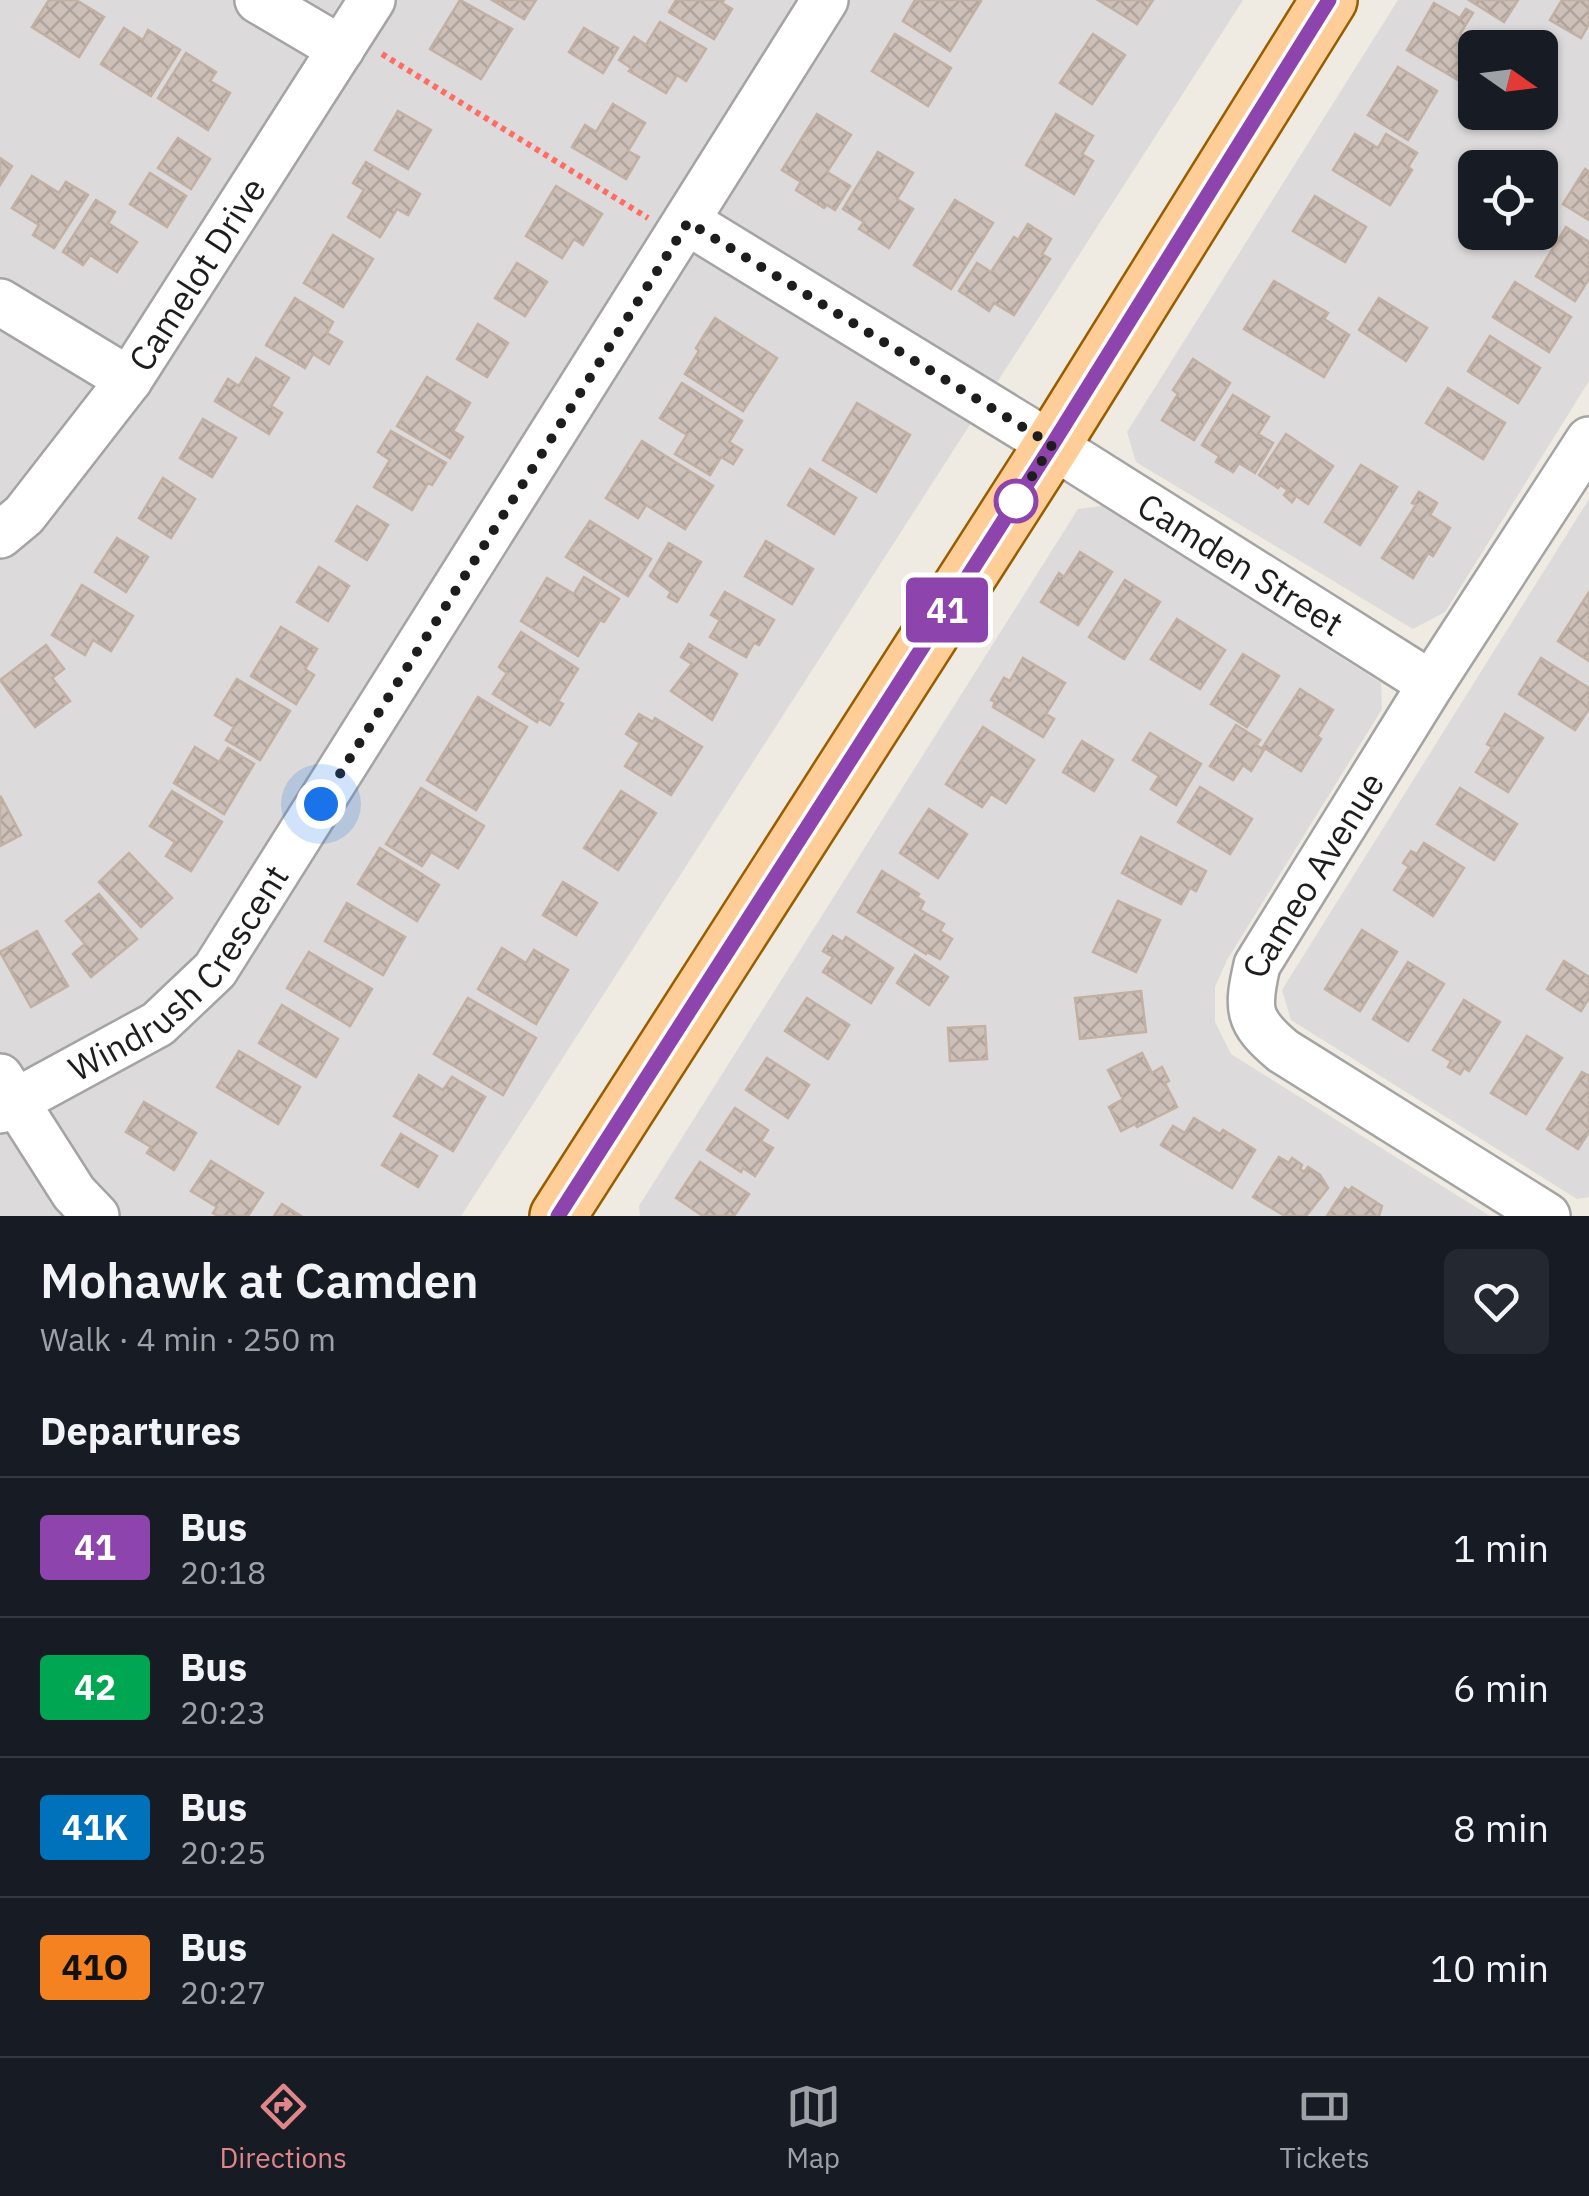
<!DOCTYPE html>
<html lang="en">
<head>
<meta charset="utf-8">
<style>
	:root { --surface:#171b24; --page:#242831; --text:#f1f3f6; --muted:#9ea1a6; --line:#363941; --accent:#e0868b }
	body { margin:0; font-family:"IBM Plex Sans",sans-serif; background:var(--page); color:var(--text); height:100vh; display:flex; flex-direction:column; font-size:38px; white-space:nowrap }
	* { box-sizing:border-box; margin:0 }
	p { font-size:32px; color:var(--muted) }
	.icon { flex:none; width:55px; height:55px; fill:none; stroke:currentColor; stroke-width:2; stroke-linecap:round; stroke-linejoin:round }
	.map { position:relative; height:1216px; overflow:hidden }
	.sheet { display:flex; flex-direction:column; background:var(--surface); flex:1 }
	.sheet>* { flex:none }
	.badge { padding:0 20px; border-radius:8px; font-size:35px; line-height:65px }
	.needle { width:65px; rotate:104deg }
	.controls { position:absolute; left:1458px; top:30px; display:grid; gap:20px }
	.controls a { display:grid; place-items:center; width:100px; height:100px; border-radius:15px; background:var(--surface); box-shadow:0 2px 8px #0004; font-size:50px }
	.you { position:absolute; width:50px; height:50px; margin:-25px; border:8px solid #fff; border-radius:50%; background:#1a73e8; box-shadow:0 0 0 15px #1a73e833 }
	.map>.badge { position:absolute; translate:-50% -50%; box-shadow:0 0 0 5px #fff }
	h2 { padding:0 40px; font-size:38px; line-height:90px }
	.round { display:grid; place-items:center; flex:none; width:105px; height:105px; border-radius:15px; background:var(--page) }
	.head { display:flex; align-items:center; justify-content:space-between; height:170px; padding:0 40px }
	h1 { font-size:48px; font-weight:600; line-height:75px }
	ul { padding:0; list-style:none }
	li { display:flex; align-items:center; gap:30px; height:140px; padding:0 40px; border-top:2px solid var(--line) }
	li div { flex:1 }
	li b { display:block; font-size:38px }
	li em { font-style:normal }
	li .badge { min-width:110px; font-weight:700; text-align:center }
	.tab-bar { display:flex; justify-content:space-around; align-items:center; height:140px; border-top:2px solid var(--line); background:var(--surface); font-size:28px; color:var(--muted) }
	.tab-bar a { display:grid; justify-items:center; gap:5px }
	.tab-bar .active { color:var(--accent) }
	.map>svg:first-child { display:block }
</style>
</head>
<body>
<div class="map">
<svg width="1589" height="1216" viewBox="0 0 1589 1216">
	<defs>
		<pattern id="building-cross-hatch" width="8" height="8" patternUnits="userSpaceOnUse" patternTransform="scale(2.5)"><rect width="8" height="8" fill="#ccc0b8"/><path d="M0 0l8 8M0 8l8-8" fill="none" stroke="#afa59e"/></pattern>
	</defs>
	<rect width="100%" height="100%" fill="#efeae2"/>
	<!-- residential -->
	<g fill="#dcdada" fill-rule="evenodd">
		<path d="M0,0H1243L461,1216H0Z"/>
		<path d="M1398,0H1589V381L1445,612L1413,629L1136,462L1127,432ZM1475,48H1540V112H1475ZM1475,168H1540V232H1475Z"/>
		<path d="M1589,499V1197L1577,1199L1291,1020L1282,990Z"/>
		<path d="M1102,506L1381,683L1382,709L1227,960L1215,987V1022L1231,1054L1490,1216H640L639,1206L1078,509Z"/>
	</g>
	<!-- building -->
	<g fill="url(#building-cross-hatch)" stroke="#c2b0a3" stroke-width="2.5">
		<path d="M49,0H76L104,17L79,57L32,27Z"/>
		<path d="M460,0L512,29L481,79L430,49Z"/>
		<path d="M492,0H536L524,19Z"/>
		<path d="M676,0H724L722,3L732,9L714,39L669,12Z"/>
		<path d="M915,0H980L981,1L950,51L903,21Z"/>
		<path d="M1098,0H1153L1137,24Z"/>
		<path d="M1469,0H1518L1504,22Z"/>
		<path d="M1562,0H1589V24L1581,38L1550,20Z"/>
		<path d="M1434,3L1460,18L1466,9L1473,13L1460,34L1484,48H1475V82L1469,78L1465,84L1407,50Z"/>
		<path d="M660,22L706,49L686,81L677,75L666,93L629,71L631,68L619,60L634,37L646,45Z"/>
		<path d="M124,28L143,40L148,30L180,50L151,96L101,64Z"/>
		<path d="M584,28L618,48L603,73L569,52Z"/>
		<path d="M895,34L951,68L928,106L872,71Z"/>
		<path d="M1093,34L1125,55L1092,104L1060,83Z"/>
		<path d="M186,53L216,72L210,81L230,93L208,130L158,98Z"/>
		<path d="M1398,67L1437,91L1408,140L1368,115Z"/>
		<path d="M613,104L645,123L628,151L639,157L626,179L572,147L585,125L596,132Z"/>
		<path d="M398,111L431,130L408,169L375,150Z"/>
		<path d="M817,114L851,135L827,172L850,186L835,210L827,205L824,208L796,190L801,182L782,170Z"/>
		<path d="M1056,114L1093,136L1082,154L1093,161L1074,194L1026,165Z"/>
		<path d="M1355,134L1378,148L1386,134L1417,153L1408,167L1412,170L1390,205L1333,170Z"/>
		<path d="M178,138L210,159L191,189L158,168Z"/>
		<path d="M878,152L913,173L897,199L913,209L889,248L859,229L864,222L843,209Z"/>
		<path d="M0,158L12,166L0,185Z"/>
		<path d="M366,162L420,194L408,215L397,209L380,237L348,217L364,190L353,183Z"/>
		<path d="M1585,169L1589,172V220L1563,204Z"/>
		<path d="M150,173L186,196L167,227L130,204Z"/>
		<path d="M32,176L59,193L66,182L88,195L54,248L33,235L39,225L12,208Z"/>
		<path d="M556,186L602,214L583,245L574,239L562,258L526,236Z"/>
		<path d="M1315,196L1366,227L1345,262L1293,231Z"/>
		<path d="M96,200L115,212L108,223L137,242L117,272L90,255L83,265L63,252Z"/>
		<path d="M955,200L993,223L951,289L914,265Z"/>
		<path d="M1028,224L1051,239L1042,254L1050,259L1014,315L994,303L989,311L959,291L977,263L991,272L1014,237L1018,240Z"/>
		<path d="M1566,227L1589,242V279L1575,301L1536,276Z"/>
		<path d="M333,235L373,259L343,307L304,283Z"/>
		<path d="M517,263L547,282L525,316L495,298Z"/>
		<path d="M1274,281L1328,313L1324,319L1349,335L1324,377L1244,329Z"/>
		<path d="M1515,282L1571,317L1549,352L1493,317Z"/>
		<path d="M295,298L333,322L327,333L342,342L329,364L313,354L305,368L266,345Z"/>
		<path d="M1379,298L1427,328L1406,361L1359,330Z"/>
		<path d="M715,318L777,358L743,411L685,374L699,351L696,348Z"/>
		<path d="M478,324L508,343L487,377L457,359Z"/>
		<path d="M1490,336L1540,368L1518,403L1468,371Z"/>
		<path d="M256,358L289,378L271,406L282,413L269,434L215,401L228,379L239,386Z"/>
		<path d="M1193,359L1230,383L1194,440L1162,420L1178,394L1173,390Z"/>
		<path d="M427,377L470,403L453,431L463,437L450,458L397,426Z"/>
		<path d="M682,383L742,421L729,442L742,450L733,464L721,457L710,475L675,454L687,435L660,418Z"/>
		<path d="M1448,388L1505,423L1483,459L1426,423Z"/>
		<path d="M1233,395L1269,417L1258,434L1273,443L1255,473L1239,463L1233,472L1216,462L1219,456L1202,445Z"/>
		<path d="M857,403L910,435L876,492L823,460Z"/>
		<path d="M203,419L236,438L212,477L180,458Z"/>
		<path d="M391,431L446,463L432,485L428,483L412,510L374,487L390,460L378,452Z"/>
		<path d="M1286,434L1333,466L1308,504L1296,496L1292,502L1284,495L1288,490L1280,485L1278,488L1259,475Z"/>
		<path d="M642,441L713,486L685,529L646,505L638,518L606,498Z"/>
		<path d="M1361,465L1397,487L1360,545L1325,522Z"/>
		<path d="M810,469L856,498L834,534L788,505Z"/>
		<path d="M163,478L195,499L171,538L139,518Z"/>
		<path d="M1419,492L1437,503L1430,515L1450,528L1433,556L1428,553L1413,578L1382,558L1416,505L1412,503Z"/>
		<path d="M357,506L388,525L367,560L336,541Z"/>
		<path d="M590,521L651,559L628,596L566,557Z"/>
		<path d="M117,538L148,557L126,592L95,572Z"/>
		<path d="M766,541L813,569L792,604L745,576Z"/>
		<path d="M669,543L701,562L677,602L668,597L671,592L650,576Z"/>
		<path d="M1080,552L1112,572L1078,625L1041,602L1059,573L1064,577Z"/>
		<path d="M319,567L349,586L328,621L297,602Z"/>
		<path d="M584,577L619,599L604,622L600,620L578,656L521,621L547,578L574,594Z"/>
		<path d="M1125,580L1160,602L1124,659L1089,637Z"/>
		<path d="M82,585L133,616L111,651L93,640L85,655L52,635Z"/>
		<path d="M725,592L774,620L759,645L754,643L746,657L710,637L720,620L711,615Z"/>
		<path d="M1589,592V661L1558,641Z"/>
		<path d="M1177,619L1225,650L1200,689L1151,659Z"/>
		<path d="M281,627L317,649L305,669L314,675L296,704L251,676Z"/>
		<path d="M521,632L578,669L558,701L563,704L550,725L539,719L537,722L493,694L507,673L499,667Z"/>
		<path d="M689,644L737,674L712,720L671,691L692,664L681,657Z"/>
		<path d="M46,645L64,669L52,678L70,701L35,727L0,680Z"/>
		<path d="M1243,654L1279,676L1247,727L1211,704Z"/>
		<path d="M1023,658L1065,683L1046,714L1054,719L1043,737L993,707L995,702L991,700L1004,678L1010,681Z"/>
		<path d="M1541,658L1589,688V709L1575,730L1519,694Z"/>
		<path d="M237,679L290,711L260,760L226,740L234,727L215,715Z"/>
		<path d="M1300,689L1333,710L1317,736L1321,739L1301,771L1263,747Z"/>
		<path d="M478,697L527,727L476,810L427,780Z"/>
		<path d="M639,714L653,722L655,718L702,747L671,795L625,766L640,743L626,734Z"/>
		<path d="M1505,714L1543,738L1508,792L1476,772L1492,747L1487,744Z"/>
		<path d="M1236,725L1260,740L1256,745L1264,750L1251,771L1243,765L1233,780L1210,766Z"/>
		<path d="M983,727L1034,760L1006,803L991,794L982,807L946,784Z"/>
		<path d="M1150,733L1201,764L1176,805L1151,789L1159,776L1133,760Z"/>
		<path d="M1082,741L1113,760L1094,791L1063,772Z"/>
		<path d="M195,747L219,762L228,748L254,764L224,814L174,783Z"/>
		<path d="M1200,787L1252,819L1230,854L1178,822Z"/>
		<path d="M421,788L484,826L458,868L431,852L422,866L386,844Z"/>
		<path d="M1460,788L1517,824L1494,860L1437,824Z"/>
		<path d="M172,791L222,822L191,871L166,856L175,842L150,826Z"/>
		<path d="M621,791L656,813L618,870L584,848Z"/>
		<path d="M1,797L21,835L0,846V798Z"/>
		<path d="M929,809L967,834L938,878L900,853Z"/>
		<path d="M1141,837L1206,871L1196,891L1190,888L1181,904L1122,873Z"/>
		<path d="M1424,843L1464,868L1433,916L1394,890L1409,867L1403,863L1411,851L1417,854Z"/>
		<path d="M380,848L439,885L417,921L358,884Z"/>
		<path d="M129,853L172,898L141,927L99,882Z"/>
		<path d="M882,871L919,894L917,897L924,902L920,910L944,924L940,931L952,939L940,959L927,952L926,954L858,912Z"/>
		<path d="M563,882L597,903L576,935L543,915Z"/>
		<path d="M99,894L137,939L91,977L73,954L85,944L66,921Z"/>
		<path d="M1118,901L1160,920L1136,972L1093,952Z"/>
		<path d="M347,903L405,937L383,975L325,941Z"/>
		<path d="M1362,930L1397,952L1360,1011L1325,989Z"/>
		<path d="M37,931L68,986L31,1007L0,952Z"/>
		<path d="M833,936L843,942L846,937L893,968L871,1003L823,972L833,957L823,951Z"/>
		<path d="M502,948L526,963L534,950L568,970L536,1024L478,989Z"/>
		<path d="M309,952L372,989L350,1026L287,988Z"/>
		<path d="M915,955L948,977L929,1005L897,983Z"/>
		<path d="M1564,961L1589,977V998L1581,1011L1547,989Z"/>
		<path d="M1408,962L1444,984L1408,1041L1373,1019Z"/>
		<path d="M1141,991L1146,1032L1080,1039L1075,998Z"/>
		<path d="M468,998L536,1038L503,1095L434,1054Z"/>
		<path d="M807,998L849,1025L828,1059L785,1031Z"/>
		<path d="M1464,1000L1500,1022L1469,1071L1464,1068L1460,1074L1448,1067L1451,1061L1433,1050Z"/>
		<path d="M282,1005L338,1039L316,1077L259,1043Z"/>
		<path d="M985,1026L987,1059L950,1061L948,1028Z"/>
		<path d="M1527,1036L1562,1058L1526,1114L1491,1093Z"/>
		<path d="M239,1051L300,1087L278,1124L217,1087Z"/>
		<path d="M1142,1053L1152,1073L1162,1067L1169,1081L1165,1083L1177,1107L1137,1127L1135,1124L1121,1131L1109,1107L1123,1099L1108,1070Z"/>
		<path d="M767,1058L809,1085L788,1118L746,1090Z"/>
		<path d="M1582,1072L1589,1076V1132L1578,1149L1547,1129Z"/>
		<path d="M419,1075L443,1090L452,1077L485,1097L453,1151L394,1116Z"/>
		<path d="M144,1102L196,1133L174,1170L147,1153L151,1147L126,1132Z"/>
		<path d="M735,1108L768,1130L761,1141L773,1148L755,1176L743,1168L741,1172L707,1150Z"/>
		<path d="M1194,1118L1220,1134L1223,1130L1255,1150L1232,1188L1161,1145L1173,1126L1185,1133Z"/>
		<path d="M401,1134L437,1156L418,1187L382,1165Z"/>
		<path d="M1279,1157L1289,1163L1292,1158L1302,1165L1300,1169L1304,1172L1308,1167L1320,1175L1328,1188L1306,1216H1285L1253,1197Z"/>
		<path d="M211,1161L263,1193L248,1216H218L213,1213L217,1207L191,1191Z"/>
		<path d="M700,1162L749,1194L734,1216H703L676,1198Z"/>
		<path d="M1352,1187L1382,1206L1379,1216H1327L1345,1188L1349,1191Z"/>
		<path d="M282,1204L301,1216H274Z"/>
	</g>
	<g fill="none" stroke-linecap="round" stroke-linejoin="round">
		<defs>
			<g id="minor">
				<path d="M258,0L341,49"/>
				<path id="s1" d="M688,222L1052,445L1431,684"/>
				<path d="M0,302L129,380"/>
				<path id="s2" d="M0,535L24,515L129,380L372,0"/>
				<path d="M0,1077L74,1193L96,1216"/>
				<path id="s3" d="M0,1110L158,1024L215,970L825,0"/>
				<path id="s4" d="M1547,1216L1283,1051C1247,1021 1247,1009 1257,965L1431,684L1589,440"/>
			</g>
			<path id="major" d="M558,1216L1052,445L1329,0"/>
		</defs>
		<!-- minor casing -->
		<use href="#minor" stroke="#a4a4a4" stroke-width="50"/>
		<!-- major casing -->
		<use href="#major" stroke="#975e00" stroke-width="60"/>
		<!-- path -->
		<path stroke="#ff6c64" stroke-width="6" stroke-dasharray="5 5" stroke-linecap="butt" d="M382,54L648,218"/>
		<!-- minor -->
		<use href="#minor" stroke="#fff" stroke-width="45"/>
		<!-- major -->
		<use href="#major" stroke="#ffce98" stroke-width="55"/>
	</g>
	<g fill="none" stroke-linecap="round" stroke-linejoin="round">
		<defs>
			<path id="line" d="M558,1216L1052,445L1329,0"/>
		</defs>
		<!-- line casing -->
		<use href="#line" stroke="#fff" stroke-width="22"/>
		<!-- line -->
		<use href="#line" stroke="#8e44ad" stroke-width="15"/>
		<!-- walk -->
		<path stroke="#1d1d1d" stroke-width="10" stroke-dasharray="0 18" d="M321,804L688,222L1052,445L1010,511L1016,501"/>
	</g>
	<!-- markers -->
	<circle fill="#fff" stroke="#8e44ad" stroke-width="5" cx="1016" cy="501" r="20"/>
	<g text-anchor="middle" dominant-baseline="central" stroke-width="10" stroke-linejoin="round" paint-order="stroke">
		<!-- street labels -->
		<g font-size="35" fill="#1d1d1d" stroke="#fff">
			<text stroke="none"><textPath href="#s2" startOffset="328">Camelot Drive</textPath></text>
			<text stroke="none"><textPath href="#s1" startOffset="650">Camden Street</textPath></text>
			<text stroke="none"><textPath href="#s4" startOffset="515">Cameo Avenue</textPath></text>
			<text stroke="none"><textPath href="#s3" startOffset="230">Windrush Crescent</textPath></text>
		</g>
	</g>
</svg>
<div class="controls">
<a><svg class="needle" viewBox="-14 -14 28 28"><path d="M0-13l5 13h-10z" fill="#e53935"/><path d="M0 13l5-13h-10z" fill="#9ea1a6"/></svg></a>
<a><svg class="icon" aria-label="locate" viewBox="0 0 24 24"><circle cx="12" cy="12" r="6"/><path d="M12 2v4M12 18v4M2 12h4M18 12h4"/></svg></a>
</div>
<div class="you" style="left:321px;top:804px"></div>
<b class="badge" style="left:947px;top:610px;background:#8e44ad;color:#fff">41</b>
</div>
<section class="sheet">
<div class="head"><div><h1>Mohawk at Camden</h1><p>Walk · 4 min · 250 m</p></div><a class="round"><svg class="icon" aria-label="heart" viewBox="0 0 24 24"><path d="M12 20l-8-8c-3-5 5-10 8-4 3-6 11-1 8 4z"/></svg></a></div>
<h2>Departures</h2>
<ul>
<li><span class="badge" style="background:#8e44ad;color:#fff">41</span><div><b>Bus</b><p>20:18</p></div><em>1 min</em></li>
<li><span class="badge" style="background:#00a651;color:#fff">42</span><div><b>Bus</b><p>20:23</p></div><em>6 min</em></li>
<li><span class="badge" style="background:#0072bc;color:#fff">41K</span><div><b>Bus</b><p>20:25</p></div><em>8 min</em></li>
<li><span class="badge" style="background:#f58220;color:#111">41O</span><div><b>Bus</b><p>20:27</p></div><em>10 min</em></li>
</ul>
</section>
<nav class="tab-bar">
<a class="active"><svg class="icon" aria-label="directions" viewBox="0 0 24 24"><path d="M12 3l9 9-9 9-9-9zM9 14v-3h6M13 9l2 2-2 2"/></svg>Directions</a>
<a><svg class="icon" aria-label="map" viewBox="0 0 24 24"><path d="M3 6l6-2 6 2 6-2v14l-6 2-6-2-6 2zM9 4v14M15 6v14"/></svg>Map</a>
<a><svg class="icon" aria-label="tickets" viewBox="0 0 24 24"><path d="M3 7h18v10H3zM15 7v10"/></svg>Tickets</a>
</nav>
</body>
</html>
